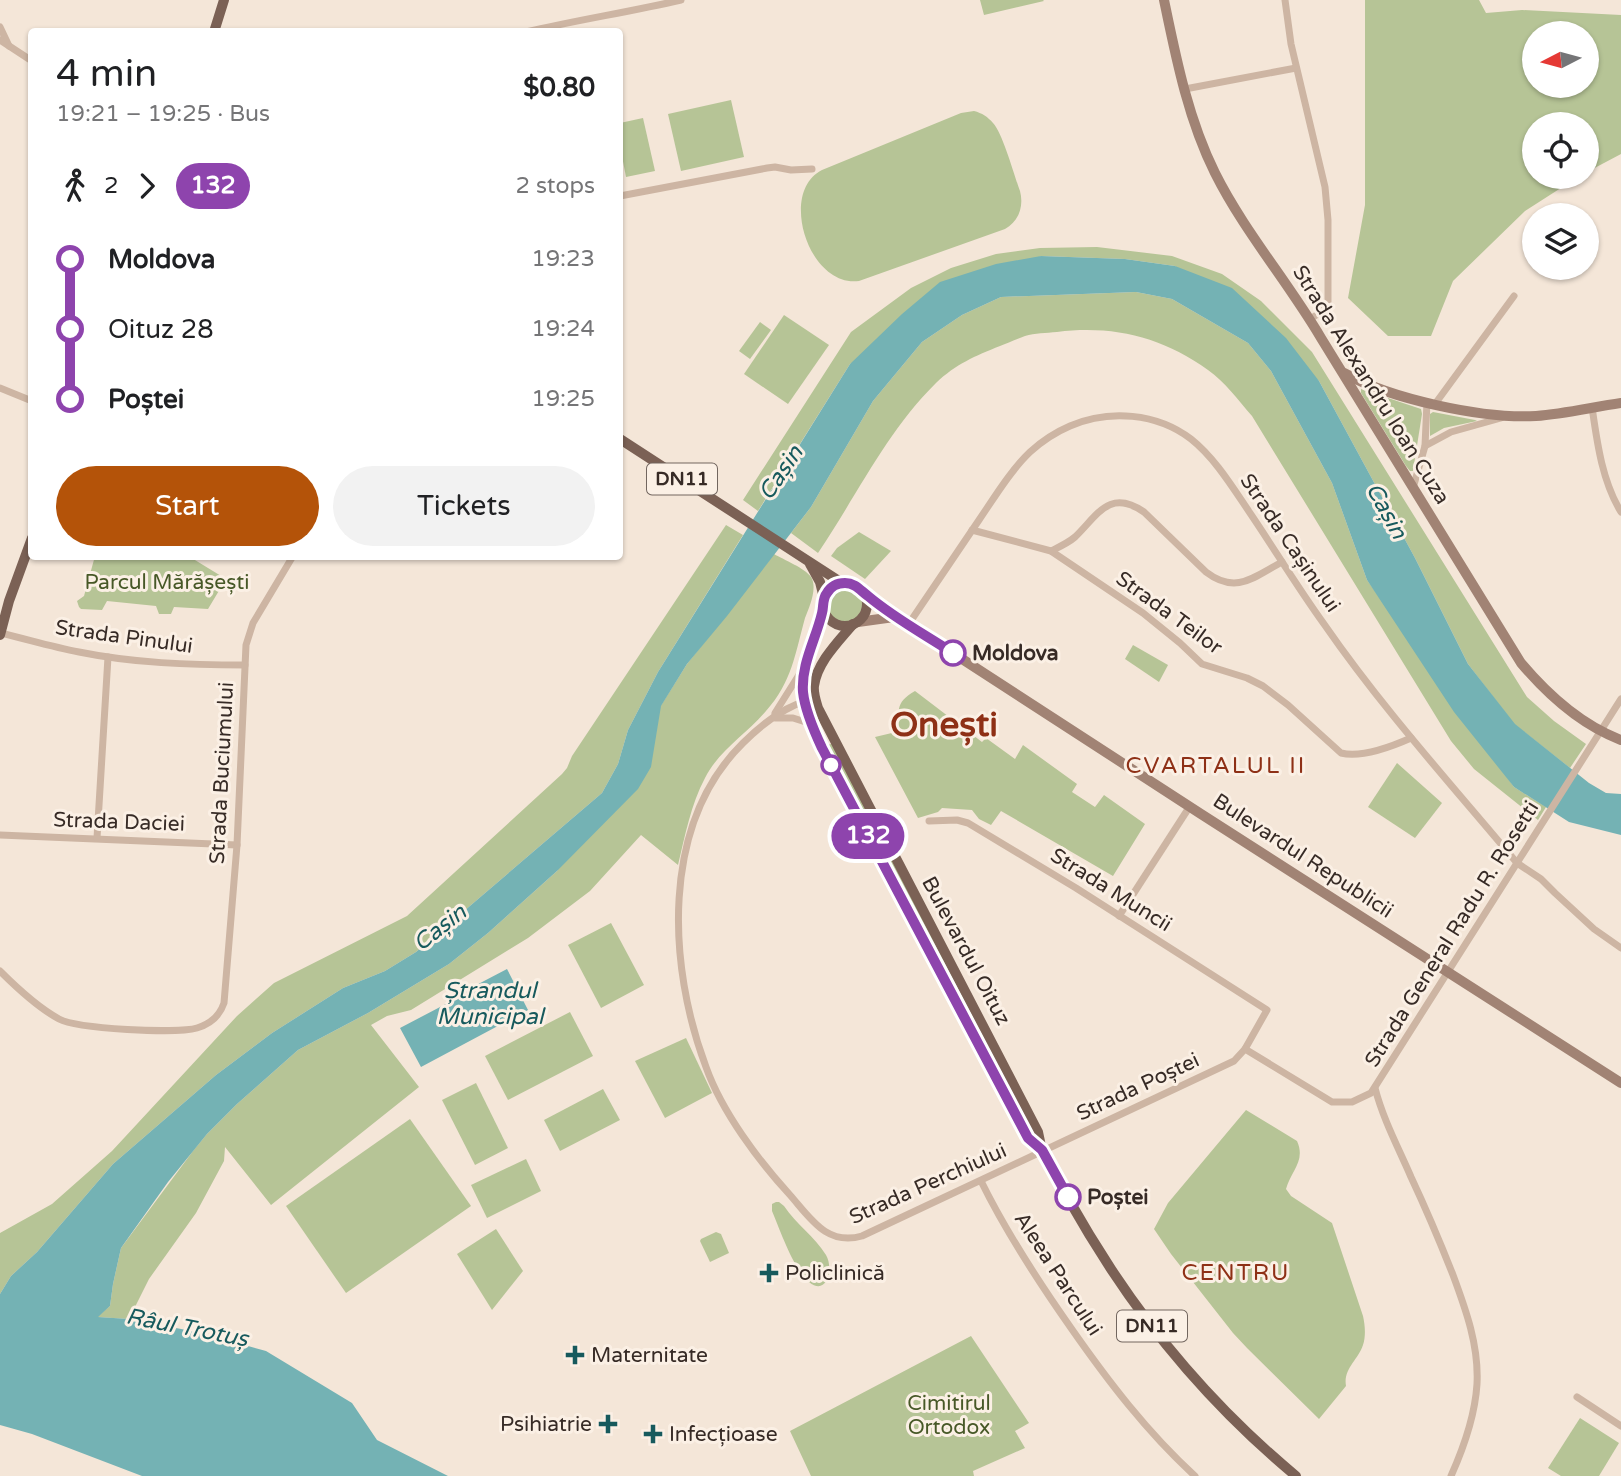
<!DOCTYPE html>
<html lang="en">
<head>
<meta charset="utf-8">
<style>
	:root { --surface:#fff; --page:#f2f2f2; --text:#202124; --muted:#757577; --accent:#b45309 }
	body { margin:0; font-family:"Varela Round",sans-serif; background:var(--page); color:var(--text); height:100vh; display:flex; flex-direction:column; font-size:26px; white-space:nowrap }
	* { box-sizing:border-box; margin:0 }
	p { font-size:23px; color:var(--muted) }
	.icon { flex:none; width:38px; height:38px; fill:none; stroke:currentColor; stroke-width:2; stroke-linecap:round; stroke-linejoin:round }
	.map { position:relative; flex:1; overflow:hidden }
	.panel { position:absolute; left:28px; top:28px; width:595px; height:532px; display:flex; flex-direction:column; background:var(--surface); border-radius:7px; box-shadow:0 2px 5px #0004 }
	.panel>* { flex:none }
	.badge { padding:0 14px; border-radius:23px; font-size:24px; line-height:46px }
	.needle { width:46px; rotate:264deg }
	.controls { position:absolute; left:1522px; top:21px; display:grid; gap:14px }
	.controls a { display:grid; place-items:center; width:77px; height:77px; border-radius:50%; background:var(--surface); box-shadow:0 2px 5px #0004; font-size:35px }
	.map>.badge { position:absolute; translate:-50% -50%; box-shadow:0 0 0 4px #fff }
	.legs { display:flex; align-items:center; gap:10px; height:77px; padding:0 28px; font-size:23px }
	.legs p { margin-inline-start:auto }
	.headline { display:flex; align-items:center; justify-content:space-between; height:119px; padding:0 28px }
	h1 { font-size:38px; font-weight:600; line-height:52px }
	.button { display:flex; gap:14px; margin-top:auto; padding:14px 28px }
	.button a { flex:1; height:80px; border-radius:42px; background:var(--accent); color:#fff; font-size:28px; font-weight:600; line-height:80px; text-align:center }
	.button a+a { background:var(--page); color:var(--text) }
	ul { padding:0 28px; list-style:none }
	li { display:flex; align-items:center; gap:24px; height:70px; font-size:26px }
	li i { display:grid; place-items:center; width:10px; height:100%; margin:0 9px; background:currentColor }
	li i::after { content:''; width:18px; height:18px; margin:-9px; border:5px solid; border-radius:50%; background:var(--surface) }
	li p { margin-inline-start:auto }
	li:first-child i { background:linear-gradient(#0000 50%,currentColor 0) }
	li:last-child i { background:linear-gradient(currentColor 50%,#0000 0) }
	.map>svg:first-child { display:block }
</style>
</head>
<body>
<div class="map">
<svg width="1621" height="1476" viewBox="0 0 1621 1476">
	<rect width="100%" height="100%" fill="#f4e6d8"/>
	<!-- green -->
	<g fill="#b6c496" fill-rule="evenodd">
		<path d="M980,0H1043L1044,1L984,15Z"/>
		<path d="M1365,0H1479L1486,13L1522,10L1621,15V154L1587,172V124H1535V177H1578L1525,211L1453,281L1431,336H1388L1348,298L1365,205ZM1535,33H1587V86H1535Z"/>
		<path d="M731,100L744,157L681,171L668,114Z"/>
		<path d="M974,111C982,113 988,117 993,123C1003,134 1014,175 1020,191C1024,206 1019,221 1005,229L859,281C809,288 778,192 822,170L961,113Z"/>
		<path d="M643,118L655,171L626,177L620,146V123Z"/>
		<path d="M1097,247L1172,256L1222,274L1261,301L1312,352L1527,697L1554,721L1586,744L1570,768L1514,724L1468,664L1415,558L1319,381L1175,266L1125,259L1041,256L850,364L758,511L743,500L851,332L911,288L951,268L996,254L1040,248Z"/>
		<path d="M1136,292L1172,299L1248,343L1271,371L1332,483L1367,580L1514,787L1546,807L1538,820L1474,769L1451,741L1252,416C1238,400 1225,382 1208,370C1162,337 1113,325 1057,332C1046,333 1035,333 1025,336C1017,339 1008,343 1000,346C975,356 956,364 936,383C887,431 856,497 818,553L791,533L811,507L873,401L922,342L962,315L1001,297Z"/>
		<path d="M784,315L829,345L788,404L744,374Z"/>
		<path d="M760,322L771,330L750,359L739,351Z"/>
		<path d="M1361,389L1421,409L1422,414L1413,471H1410L1406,466L1361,393Z"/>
		<path d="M1433,412L1475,420L1477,421L1444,428L1430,436V414Z"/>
		<path d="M726,525L743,535L658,672L628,730L618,764L602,793L416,952L385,971L343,988L272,1033L216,1075L113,1164L37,1252L11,1276L0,1294V1233L52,1204L112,1151L237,1016L274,983L407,916L562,774L567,768L572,756Z"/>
		<path d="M859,532L891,551L865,579L831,556L837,548Z"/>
		<path d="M774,554C784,560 805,568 811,577C818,588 809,608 805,618C795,654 792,682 766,711C747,734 719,750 705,778C691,804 685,836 678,865L641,835L590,891L528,938L411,1010L387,1016L371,1025L419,1087L271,1205L225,1147L224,1161L196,1213L149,1279L129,1319L97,1317L110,1306L113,1284L121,1248L193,1151L207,1134L237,1104L298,1050L368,1013L449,964L488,933L557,871L687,664Z"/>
		<path d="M95,556L190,557L226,579L208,609L174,607L171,614H159L156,606L107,601L102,610L81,609L79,607L77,601L84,596Z"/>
		<circle cx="845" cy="604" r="22"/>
		<path d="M1133,645L1168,665L1159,682L1125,659Z"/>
		<path d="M915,691L982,742L986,738L1015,759L1023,745L1077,784L1072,792L1095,807L1104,795L1145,824L1113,876L1001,811L991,825L979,819L972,810L942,808L938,812L918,818L875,737L896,732C901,710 893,704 915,691Z"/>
		<path d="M835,742L1038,1132L1028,1138L822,748Z"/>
		<path d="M1397,763L1442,803L1415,838L1368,807Z"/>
		<path d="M611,923L644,985L601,1008L568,945Z"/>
		<path d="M570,1012L593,1056L508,1100L485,1056Z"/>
		<path d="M686,1038L712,1093L665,1118L635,1061Z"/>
		<path d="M476,1083L508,1148L475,1165L442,1100Z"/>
		<path d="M603,1089L620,1120L560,1151L544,1120Z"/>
		<path d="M1246,1110L1297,1141C1306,1161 1291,1171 1286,1189L1291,1196L1332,1223L1363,1316C1365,1325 1366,1336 1363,1345C1358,1360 1343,1369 1346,1386L1319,1419L1247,1348L1233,1333L1171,1254L1154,1229L1168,1203Z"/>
		<path d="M410,1119L471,1206L346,1293L286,1206Z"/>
		<path d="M526,1159L541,1191L487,1218L471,1185Z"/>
		<path d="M776,1202H779L784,1206C796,1224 815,1237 826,1255C834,1268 827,1297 809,1282C794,1270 780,1230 772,1211V1204Z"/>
		<path d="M496,1229L523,1271L492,1310L457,1254Z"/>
		<path d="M716,1232L721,1234L729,1253L710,1262L700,1241L701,1239Z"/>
		<path d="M971,1336L1029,1423L1015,1431L1025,1448L973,1471L974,1476H811L790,1431Z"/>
		<path d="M1580,1418L1619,1443L1599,1476H1561L1548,1468Z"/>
	</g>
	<!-- water -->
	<g fill="#74b2b4">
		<path d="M1041,256L1125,259L1175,266L1232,288L1286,338L1319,381L1415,558L1468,664L1515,724L1589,783L1606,793L1621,794V835L1569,822L1514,787L1454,712L1367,580L1332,483L1271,371L1248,343L1172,299L1136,292L1001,297L962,315L922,342L873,401L811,507L727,616L687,664L661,706L651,767L638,789L557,871L488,933L449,964L368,1013L298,1050L237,1104L207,1134L168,1182L121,1248L113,1284L110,1306L98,1317L129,1319L202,1333L266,1351L352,1403L377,1440L448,1476H142L32,1434L0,1425V1294L11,1276L37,1252L113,1164L216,1075L272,1033L343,988L385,971L416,952L602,793L618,764L628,730L658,672L850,364L902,314L940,282L996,264Z"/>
		<path d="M507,969L528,1010L421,1067L400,1028L463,995V992Z"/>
	</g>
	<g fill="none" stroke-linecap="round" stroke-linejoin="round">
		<!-- street -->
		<g stroke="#cdb5a3" stroke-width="7">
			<path d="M1285,0L1291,44L1325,187L1328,220V302C1324,311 1318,314 1310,319"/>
			<path d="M0,27L9,46"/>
			<path d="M526,32C577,20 629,12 681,0"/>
			<path d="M0,40L32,61"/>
			<path d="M1185,89L1296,68"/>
			<path d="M620,196L767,168L775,167L791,170L812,169"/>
			<path d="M0,388L32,401"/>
			<path d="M1435,404L1514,296"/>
			<path d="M1592,407C1597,442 1602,481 1621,512"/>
			<path d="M1425,446L1427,402"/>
			<path d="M1413,488L1425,446L1451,432L1501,418"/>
			<path d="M972,530L1051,551L1143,613L1180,643L1202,664L1247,678L1263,686L1288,705L1341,753C1361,758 1393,746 1411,738"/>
			<path d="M1051,551C1059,547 1068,543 1075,537C1097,516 1109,488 1144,512L1206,572C1236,595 1254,577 1282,562"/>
			<path d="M908,625C932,590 955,555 979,520C994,498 1011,470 1030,452C1042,441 1056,432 1070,426C1109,409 1157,413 1191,439C1215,458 1233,488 1250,513C1275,550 1298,588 1324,624C1382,708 1451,784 1517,863L1541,879L1555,893L1594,929L1621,948"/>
			<path d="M0,633C26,639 52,647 79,652C133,663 189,665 245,665"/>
			<path d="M809,700C783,707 762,724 743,743C660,825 668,966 706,1067C722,1112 758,1160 790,1195C811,1219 827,1246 862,1236L1234,1061L1245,1049L1267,1010L1076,888L968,823L957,820L929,821"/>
			<path d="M775,713L802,670"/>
			<path d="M775,718H793L812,724"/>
			<path d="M0,835L237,845"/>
			<path d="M97,838L108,657"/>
			<path d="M1119,916L1190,806"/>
			<path d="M0,971C17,988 37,1007 59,1019C77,1029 177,1034 197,1028C210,1024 220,1015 224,1003L237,845L246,645L253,623L293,556"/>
			<path d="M1245,1049L1332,1102H1352L1371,1093L1621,699"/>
			<path d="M1375,1088C1383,1119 1398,1147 1411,1177C1426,1209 1440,1242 1453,1275C1466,1310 1479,1346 1477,1384C1475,1416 1464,1447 1451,1476"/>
			<path d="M981,1181C1006,1232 1038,1281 1071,1328C1108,1381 1147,1432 1195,1476"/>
			<path d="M1577,1397L1621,1426"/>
		</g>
		<!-- secondary -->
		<g stroke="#a18374" stroke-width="10">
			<path d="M1164,0C1176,58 1188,119 1215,173C1244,231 1288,282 1321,338C1387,447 1454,555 1521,663C1548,695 1581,725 1621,740"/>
			<path d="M1344,373C1391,399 1482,419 1536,416C1564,414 1593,407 1621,403"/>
			<path d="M862,592L894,617L939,644L1201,814L1621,1083"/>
			<path d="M858,622L894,617"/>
		</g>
		<!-- primary -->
		<g stroke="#7b6155" stroke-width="10">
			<path d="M214,32L224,0"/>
			<path d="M620,439L842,583"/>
			<path d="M810,564L820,582L824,598"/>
			<circle cx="845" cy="604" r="22"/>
			<path d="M824,609C819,627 811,644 806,662C798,692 809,721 822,748L1028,1138C1047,1156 1056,1177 1069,1200C1082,1223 1096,1246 1111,1269C1161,1345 1225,1417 1296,1476"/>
			<path d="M853,624C839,641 817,662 814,686C813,693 816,701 818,708L1038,1132L1042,1151"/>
			<path d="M0,635L9,601L32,538"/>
		</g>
	</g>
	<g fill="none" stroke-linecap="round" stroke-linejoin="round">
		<defs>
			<path id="line-1" d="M953,653C924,634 894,618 868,596C860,590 855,583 845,583C838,583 831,586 827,593C822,599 824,606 822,613C816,639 801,664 803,692C805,711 814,731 822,748L1028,1138L1042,1150L1068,1197"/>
		</defs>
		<!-- line-1 casing -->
		<use href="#line-1" stroke="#fff" stroke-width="16"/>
		<!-- line-1 -->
		<use href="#line-1" stroke="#8e44ad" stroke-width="10"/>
	</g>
	<!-- markers -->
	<g fill="#fff" stroke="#8e44ad" stroke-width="3.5">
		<circle cx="953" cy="653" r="12"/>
		<circle cx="831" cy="765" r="9"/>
		<circle cx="1068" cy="1197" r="12"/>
	</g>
	<g fill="#175a5d" stroke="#fbf0e5" stroke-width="2.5">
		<path d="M765.5 1262.5h7v7h7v7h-7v7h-7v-7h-7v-7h7z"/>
		<path d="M571.5 1344.5h7v7h7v7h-7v7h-7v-7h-7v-7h7z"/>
		<path d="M604.5 1413.5h7v7h7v7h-7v7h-7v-7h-7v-7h7z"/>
		<path d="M649.5 1423.5h7v7h7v7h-7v7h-7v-7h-7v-7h7z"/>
	</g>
	<g text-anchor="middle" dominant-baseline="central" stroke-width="6" stroke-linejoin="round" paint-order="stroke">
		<!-- shield labels -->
		<g fill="#fbf0e5" stroke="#72665f" stroke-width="2">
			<rect x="647" y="463.5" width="70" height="31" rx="5"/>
			<rect x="1117" y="1310.5" width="70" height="31" rx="5"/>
		</g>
		<g font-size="19" font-weight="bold" fill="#372b26">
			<text x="682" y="479">DN11</text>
			<text x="1152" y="1326">DN11</text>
		</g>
		<!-- street labels -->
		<g font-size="21" fill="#372b26" stroke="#fbf0e5">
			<text transform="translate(1371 385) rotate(58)">Strada Alexandru Ioan Cuza</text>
			<text transform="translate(1290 543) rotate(56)">Strada Cașinului</text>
			<text transform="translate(1169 613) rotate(36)">Strada Teilor</text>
			<text transform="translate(124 637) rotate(8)">Strada Pinului</text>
			<text transform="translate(222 773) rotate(-87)">Strada Buciumului</text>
			<text transform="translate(119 822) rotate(2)">Strada Daciei</text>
			<text transform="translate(1303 856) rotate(33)">Bulevardul Republicii</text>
			<text transform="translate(1111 890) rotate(32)">Strada Muncii</text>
			<text transform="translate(1452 934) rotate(-58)">Strada General Radu R. Rosetti</text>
			<text transform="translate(966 951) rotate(62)">Bulevardul Oituz</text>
			<text transform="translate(1138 1087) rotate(-25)">Strada Poștei</text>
			<text transform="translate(928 1184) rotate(-24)">Strada Perchiului</text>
			<text transform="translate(1058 1274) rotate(57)">Aleea Parcului</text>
		</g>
		<!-- park labels -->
		<g font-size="21" fill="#475827" stroke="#fbf0e5">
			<text x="167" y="582">Parcul Mărășești</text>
			<text x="949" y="1403">Cimitirul<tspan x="949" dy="24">Ortodox</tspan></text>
		</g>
		<!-- stop labels -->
		<g font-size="21" font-weight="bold" fill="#372b26" stroke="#fbf0e5" text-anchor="start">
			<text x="972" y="653">Moldova</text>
			<text x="1087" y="1197">Poștei</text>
		</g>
		<!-- poi labels -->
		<g font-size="21" fill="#372b26" stroke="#fbf0e5" text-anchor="start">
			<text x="785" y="1273">Policlinică</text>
			<text x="591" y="1355">Maternitate</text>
			<text x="592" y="1424" text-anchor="end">Psihiatrie</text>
			<text x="669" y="1434">Infecțioase</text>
		</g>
		<!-- water labels -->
		<g font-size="23" font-style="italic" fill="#175a5d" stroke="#fbf0e5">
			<text transform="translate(781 473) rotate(-56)">Cașin</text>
			<text transform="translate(1386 511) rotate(61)">Cașin</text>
			<text transform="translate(440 928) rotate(-38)">Cașin</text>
			<text x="490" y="991">Ștrandul<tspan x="490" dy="26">Municipal</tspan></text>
			<text transform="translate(187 1328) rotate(11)">Râul Trotuș</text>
		</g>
		<!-- neighbourhood labels -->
		<g font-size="23" letter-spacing="2" fill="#8e3016" stroke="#fbf0e5">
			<text x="1216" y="766">CVARTALUL II</text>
			<text x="1236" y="1273">CENTRU</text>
		</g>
		<!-- town labels -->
		<g font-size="35" font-weight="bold" fill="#8e3016" stroke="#fbf0e5">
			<text x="944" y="725">Onești</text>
		</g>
	</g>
</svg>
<div class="controls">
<a><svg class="needle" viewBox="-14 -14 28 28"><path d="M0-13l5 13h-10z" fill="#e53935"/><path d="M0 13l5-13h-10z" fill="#757577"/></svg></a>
<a><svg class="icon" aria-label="locate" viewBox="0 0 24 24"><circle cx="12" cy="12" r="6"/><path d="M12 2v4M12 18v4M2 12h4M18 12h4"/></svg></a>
<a><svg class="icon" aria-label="layers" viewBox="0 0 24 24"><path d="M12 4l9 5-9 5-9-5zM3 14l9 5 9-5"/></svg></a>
</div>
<b class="badge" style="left:868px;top:836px;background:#8e44ad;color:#fff">132</b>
<section class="panel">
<div class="headline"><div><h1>4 min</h1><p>19:21 – 19:25 · Bus</p></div><b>$0.80</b></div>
<div class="legs"><svg class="icon" aria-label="walk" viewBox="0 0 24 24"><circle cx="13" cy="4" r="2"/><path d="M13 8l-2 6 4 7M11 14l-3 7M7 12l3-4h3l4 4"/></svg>2<svg class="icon" aria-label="forward" viewBox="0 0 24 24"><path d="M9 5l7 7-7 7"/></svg><b class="badge" style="background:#8e44ad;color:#fff">132</b><p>2 stops</p></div>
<ul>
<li><i style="color:#8e44ad"></i><b>Moldova</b><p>19:23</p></li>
<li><i style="color:#8e44ad"></i><span>Oituz 28</span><p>19:24</p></li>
<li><i style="color:#8e44ad"></i><b>Poștei</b><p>19:25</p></li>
</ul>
<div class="button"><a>Start</a><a>Tickets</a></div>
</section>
</div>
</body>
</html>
